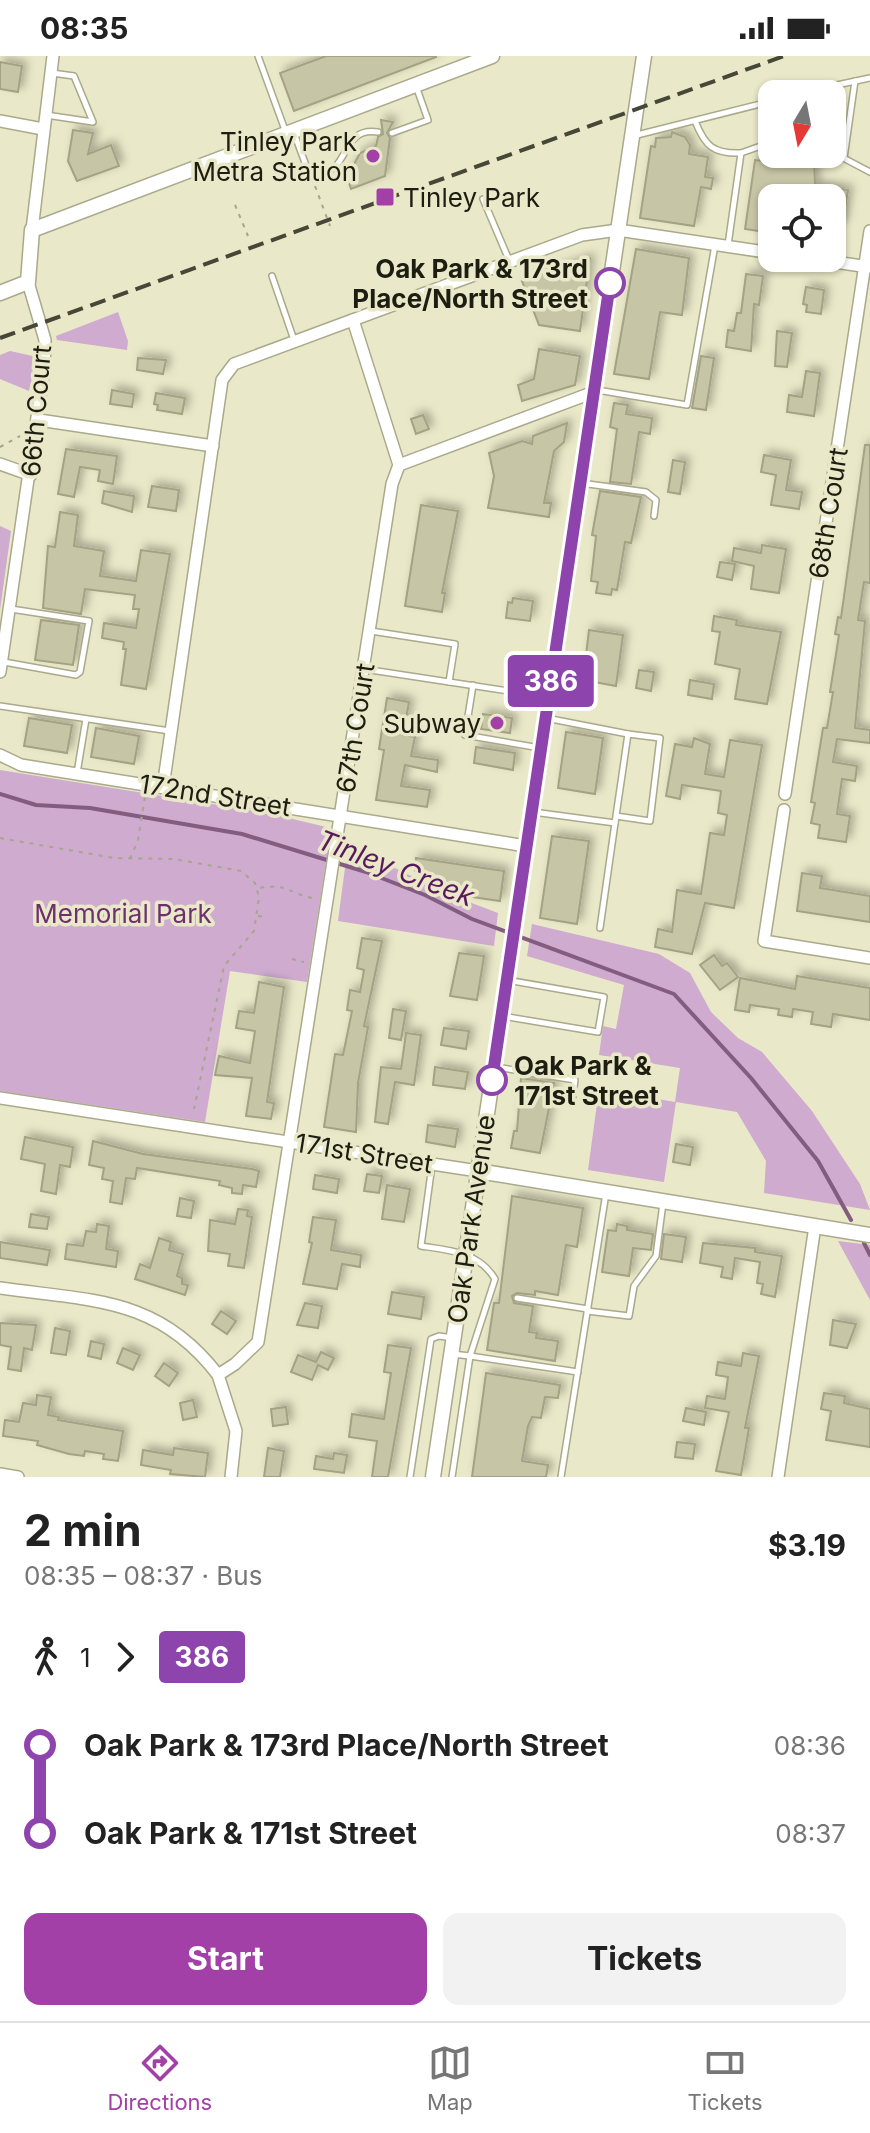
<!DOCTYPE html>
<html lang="en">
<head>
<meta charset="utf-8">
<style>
	:root { --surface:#fff; --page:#f2f2f2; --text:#222; --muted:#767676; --line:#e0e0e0; --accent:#a240a8 }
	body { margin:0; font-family:Inter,sans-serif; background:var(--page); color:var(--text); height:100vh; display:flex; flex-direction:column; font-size:30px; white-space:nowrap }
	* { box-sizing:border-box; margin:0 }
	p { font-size:26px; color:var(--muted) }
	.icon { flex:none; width:44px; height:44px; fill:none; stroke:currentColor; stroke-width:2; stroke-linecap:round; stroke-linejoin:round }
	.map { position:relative; height:1421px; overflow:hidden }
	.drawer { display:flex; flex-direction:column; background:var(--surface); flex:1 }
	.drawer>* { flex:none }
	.badge { padding:0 16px; border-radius:6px; font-size:28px; line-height:52px }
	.needle { width:52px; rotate:190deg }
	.fabs { position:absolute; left:758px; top:24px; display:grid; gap:16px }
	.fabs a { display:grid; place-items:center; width:88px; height:88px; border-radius:16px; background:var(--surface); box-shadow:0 2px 6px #0004; font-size:40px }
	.map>.badge { position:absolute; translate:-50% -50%; box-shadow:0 0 0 4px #fff }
	.legs { display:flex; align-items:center; gap:12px; height:88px; padding:0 24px; font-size:26px }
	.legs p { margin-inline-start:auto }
	.headline { display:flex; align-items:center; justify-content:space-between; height:136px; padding:0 24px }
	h1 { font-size:44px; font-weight:700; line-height:60px }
	.cta { display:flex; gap:16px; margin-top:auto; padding:16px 24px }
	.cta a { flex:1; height:92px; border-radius:16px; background:var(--accent); color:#fff; font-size:32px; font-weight:700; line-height:92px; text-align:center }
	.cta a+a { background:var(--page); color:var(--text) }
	ul { padding:0 24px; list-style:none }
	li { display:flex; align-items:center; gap:28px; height:88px; font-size:30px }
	li i { display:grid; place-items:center; width:12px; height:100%; margin:0 10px; background:currentColor }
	li i::after { content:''; width:20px; height:20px; margin:-10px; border:6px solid; border-radius:50%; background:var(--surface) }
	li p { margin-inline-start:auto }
	li:first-child i { background:linear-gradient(#0000 50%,currentColor 0) }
	li:last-child i { background:linear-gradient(currentColor 50%,#0000 0) }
	.status { display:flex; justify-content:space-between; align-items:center; height:56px; padding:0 40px; background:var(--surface); direction:ltr }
	.status svg { height:22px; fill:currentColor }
	.menu { display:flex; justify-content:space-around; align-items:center; height:112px; border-top:2px solid var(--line); background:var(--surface); font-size:22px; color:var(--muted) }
	.menu a { display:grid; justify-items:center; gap:4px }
	.menu .on { color:var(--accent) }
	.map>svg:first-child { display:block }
</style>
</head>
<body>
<div class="status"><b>08:35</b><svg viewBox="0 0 49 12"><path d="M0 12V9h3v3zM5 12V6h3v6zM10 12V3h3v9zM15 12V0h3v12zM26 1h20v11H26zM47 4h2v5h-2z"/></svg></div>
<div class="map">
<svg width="870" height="1421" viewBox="0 0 870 1421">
	<defs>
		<filter id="shadow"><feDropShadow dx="4.5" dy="-4.5" stdDeviation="4" flood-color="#0004"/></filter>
	</defs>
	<rect width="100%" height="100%" fill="#e9e8c8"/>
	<!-- green -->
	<g fill="#ceabcf">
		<path d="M118,256L128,285L127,294L57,284L56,280Z"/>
		<path d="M10,295L37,301L29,335L0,323V299Z"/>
		<path d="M0,470L11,475L0,554Z"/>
		<path d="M0,714L268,757L326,771L330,780L307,926L230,915L205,1066L0,1035Z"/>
		<path d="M348,789L448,838L498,857L494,890L338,865Z"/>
		<path d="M532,868L659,898L690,917L711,956L738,982L762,996L812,1055L860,1128L870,1154L764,1137L766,1105L737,1056L676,1046L664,1126L588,1114L599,1033L675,1046L680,1012L599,999L603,970L616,973L624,929L527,900Z"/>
		<path d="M838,1185L870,1189V1244Z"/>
	</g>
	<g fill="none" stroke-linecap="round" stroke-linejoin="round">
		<!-- stream -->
		<g stroke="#825d80" stroke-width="4">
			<path d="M0,738L36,749L90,752L242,778L366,816L425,839L472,863L674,938L751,1022L818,1105L851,1164"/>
			<path d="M864,1187L870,1199"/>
		</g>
	</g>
	<!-- building -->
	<g fill="#c6c5a6" stroke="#a3a284" stroke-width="2" filter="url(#shadow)">
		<path d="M326,0H436V1L294,55L280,17Z"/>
		<path d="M0,6L22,10L18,36L0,33Z"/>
		<path d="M381,64L393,66L387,77L390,82L385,120L351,133L347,121L360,97L376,90L378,81L383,78Z"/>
		<path d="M73,74L93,77L88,98L111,89L119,110L77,125L68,105Z"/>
		<path d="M672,76L685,81L690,89L689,98L708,101L705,121L713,122L711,133L701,131L694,170L640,162L651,90L655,91L656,82L671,81Z"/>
		<path d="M773,98H814L815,129L848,134L842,170L832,168V142H772V177L745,173L755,104L772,106Z"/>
		<path d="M636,193L689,202L682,259L660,256L649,323L614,318Z"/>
		<path d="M590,202L580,275L539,269L522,225Z"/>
		<path d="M746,218L763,220L759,249L754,248L751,295L726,291L728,274L734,275L737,257H741Z"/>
		<path d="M806,231L824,234L821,258L806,256L807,249L803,248Z"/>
		<path d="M777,275L792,277L787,311L775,310Z"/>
		<path d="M539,293L580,300L575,329L522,345L518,329L534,323Z"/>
		<path d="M701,300L714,302L706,354L692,352Z"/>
		<path d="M138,302L166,304L163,318L137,314Z"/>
		<path d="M806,315L820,317L814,360L787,356L789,339L802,341Z"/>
		<path d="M112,334L134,338L132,351L110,348Z"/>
		<path d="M156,337L185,342L182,358L157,354L158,349L154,348Z"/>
		<path d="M614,347L628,349L626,358L652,362L650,378L639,376L631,428L610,426L617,373L610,371Z"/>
		<path d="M423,359L429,373L416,378L411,363Z"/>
		<path d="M567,367L564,386L554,395L544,447H551L549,461L488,452L494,420L489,397L522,385L532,388L533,380Z"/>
		<path d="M865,389H870V527L864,526L858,564L865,565L855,672L870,674V687L837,683L833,706L857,710L855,725L842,723L837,758L850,760L846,786L818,782L820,769L811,767L815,747L811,746L823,672H827L833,636H830L839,579L835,578L838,561L841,562Z"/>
		<path d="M66,393L117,400L113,428L98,425L100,414L80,411L74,441L58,438Z"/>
		<path d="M764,399L791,404L786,434L802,436L799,453L771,449L776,419L761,416Z"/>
		<path d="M673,404L685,406L680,438L668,436Z"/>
		<path d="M152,430L179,434L176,455L148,451Z"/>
		<path d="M104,435L134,440L132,456L102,447Z"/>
		<path d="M600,435L641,441L631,487L625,486L617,534L612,533L611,539L596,537L598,526L591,525L596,480L592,479Z"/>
		<path d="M421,449L458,455L442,537H445L442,556L405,550Z"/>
		<path d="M60,456L78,459L74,490L104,495L100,520L136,525L141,494L170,498L146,633L121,629L126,593H123L124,586L102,582L104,567L136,572L139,553H133L135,539L85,533L81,558L43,552L48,490L55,491Z"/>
		<path d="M762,489L786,493L779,537L751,533L754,510L732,505L734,492L761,497Z"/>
		<path d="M720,506L735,508L732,524L717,521Z"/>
		<path d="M513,542L533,545L530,565L506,562L508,546L512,547Z"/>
		<path d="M714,560L737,564L736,569L781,576L767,648L735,643L740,613L715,608L720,576L712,575Z"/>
		<path d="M41,564L79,569L73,609L35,604Z"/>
		<path d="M589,574L623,579L616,630L583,624Z"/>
		<path d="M639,614L654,616L651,635L636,632Z"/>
		<path d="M690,624L714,628L712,643L688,639Z"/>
		<path d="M387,642L409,646L403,679L415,681L411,700L438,704L437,716L405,709L401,730L430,734L427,751L376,744L384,694L379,693Z"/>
		<path d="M483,658L512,662L510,677L481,673Z"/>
		<path d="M29,662L72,669L67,697L24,690Z"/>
		<path d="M96,672L139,680L134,708L91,701Z"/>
		<path d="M566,676L603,682L595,738L558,732Z"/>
		<path d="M694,682L710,688L705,718L724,721L730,684L762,689L734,852L705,847L692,898L655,891L658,873L672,876L677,834L701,838L710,777L724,779L727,759L718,757L721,735L682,729L680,743L666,740L675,688L692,691Z"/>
		<path d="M476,691L515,697L513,714L474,707Z"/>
		<path d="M552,780L589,785L577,868L540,862Z"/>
		<path d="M416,802L504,815L500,845L451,838V833L415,815Z"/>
		<path d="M802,817L822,820L820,832L870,840V866L797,855Z"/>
		<path d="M362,882L382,885L364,970L368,971L358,1027L356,1076L324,1071L335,998L343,999L352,955L347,954L350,934L360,936L364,914L357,912Z"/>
		<path d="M459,897L484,900L477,944L450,940Z"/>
		<path d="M714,899L722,910L727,907L738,921L720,934L700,909Z"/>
		<path d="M797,920L870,932V964L833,958L831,971L811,968L813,956L793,953L792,961L778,959L779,953L750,949L749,956L735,954L740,922L795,933Z"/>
		<path d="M259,926L284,931L267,1046L274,1047L271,1063L246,1060L252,1022L215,1019L219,1000L250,1007L255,975L236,972L239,955L254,957Z"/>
		<path d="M393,953L406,955L401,984L389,982Z"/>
		<path d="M444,972L469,975L466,993L441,989Z"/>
		<path d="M406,977L421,979L414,1029L395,1026L388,1068L375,1066L381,1011L401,1013Z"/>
		<path d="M435,1011L468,1016L465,1033L433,1029Z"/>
		<path d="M521,1022L554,1027L540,1097L511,1092L514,1075H517Z"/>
		<path d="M428,1069L458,1073L455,1091L426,1086Z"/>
		<path d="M25,1081L73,1091L70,1111L60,1109L56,1138L41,1135L45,1108L21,1103Z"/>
		<path d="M93,1085L143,1098L252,1113L259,1115L256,1131L243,1129L242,1138L232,1137V1132L219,1129L220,1125L137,1112L135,1123L126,1122L122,1148L110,1146L113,1125L102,1123L104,1112L89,1109Z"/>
		<path d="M676,1088L693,1091L690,1109L673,1106Z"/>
		<path d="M367,1118L382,1120L379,1137L364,1135Z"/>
		<path d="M315,1119L339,1123L337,1137L313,1133Z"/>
		<path d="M387,1129L410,1133L404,1166L382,1163Z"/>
		<path d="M512,1140L583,1152L577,1191L566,1189L558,1239L535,1235V1239L517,1237L512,1240L514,1247L533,1250L529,1276L537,1277L536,1282L558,1285L555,1305L487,1294L494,1247H499Z"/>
		<path d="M180,1142L194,1145L191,1162L177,1160Z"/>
		<path d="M238,1153L248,1154L247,1160L252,1161L244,1212L228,1210L230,1198L208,1195L210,1164L235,1168Z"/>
		<path d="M31,1158L49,1161L47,1173L29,1171Z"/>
		<path d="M313,1161L336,1164L331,1194L361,1199L360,1211L342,1208L337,1233L303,1228L312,1187L309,1186Z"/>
		<path d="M97,1168L109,1170L106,1193L118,1195L116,1211L65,1203L67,1188L83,1190L86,1175L96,1176Z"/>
		<path d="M617,1168L627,1170V1174L653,1178L651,1194L633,1192L629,1220L602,1216L608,1174L616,1175Z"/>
		<path d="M664,1178L686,1181L682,1206L661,1203Z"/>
		<path d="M159,1182L171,1186L169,1194L183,1198L177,1220L182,1222V1228L188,1229L185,1239L135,1223L140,1208L150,1212Z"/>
		<path d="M0,1186L50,1194L47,1209L0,1202Z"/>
		<path d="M703,1187L755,1192V1196L782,1200L775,1241L761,1238L763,1228L757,1227L760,1206L735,1202L732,1223L721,1221L723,1211L700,1207Z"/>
		<path d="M392,1236L424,1241L421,1263L388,1258Z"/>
		<path d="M305,1247L322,1250L318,1272L297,1269Z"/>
		<path d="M221,1255L236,1265L227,1278L212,1268Z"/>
		<path d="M833,1264L856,1268L847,1292L830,1289Z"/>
		<path d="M0,1267L36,1269L32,1294L24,1292L21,1315L8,1313L11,1291L0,1289Z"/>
		<path d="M55,1272L70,1275L66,1299L51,1297Z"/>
		<path d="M91,1285L104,1288L101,1303L88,1300Z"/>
		<path d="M388,1289L411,1292L388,1421H372L377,1385L349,1381L352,1358L384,1363L391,1317L384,1316Z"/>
		<path d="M123,1292L140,1299L133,1314L117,1307Z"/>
		<path d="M321,1296L334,1302L328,1314L318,1309L312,1324L291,1316L298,1299L316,1306Z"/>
		<path d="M743,1297L759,1300L745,1372H749L741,1419L716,1415L729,1356L705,1352L707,1340L725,1343L728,1321L716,1319L718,1306L741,1310Z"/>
		<path d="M164,1307L178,1317L169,1330L155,1320Z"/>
		<path d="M486,1317L560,1329L558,1342L545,1341L541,1362L532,1361L528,1370L522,1405L548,1409L546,1421H472Z"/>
		<path d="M824,1337L845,1340L844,1347L870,1353V1391L826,1384L831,1355L821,1353Z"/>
		<path d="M37,1339L51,1341L48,1359L59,1361L58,1364L123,1375L118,1405L103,1403L104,1398L85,1395L84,1400L69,1398L37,1389L38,1385L3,1380L5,1364L19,1366L23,1347L36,1349Z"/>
		<path d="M193,1344L197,1361L183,1364L180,1347Z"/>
		<path d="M286,1351L288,1368L273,1370L271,1353Z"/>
		<path d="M686,1352L706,1356L704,1369L683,1365Z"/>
		<path d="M677,1386L695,1388L693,1403L675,1401Z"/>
		<path d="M174,1392L208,1397L205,1421L170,1418L171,1414L141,1409L143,1394L173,1399Z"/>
		<path d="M268,1392L284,1395L280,1421H264Z"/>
		<path d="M334,1397L347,1399L344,1417L314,1413L316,1400L333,1403Z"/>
	</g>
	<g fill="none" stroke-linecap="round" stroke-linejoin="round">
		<defs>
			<g id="service">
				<path d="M258,0L285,74"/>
				<path d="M799,38L818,33"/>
				<path d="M817,38L818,33L870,22"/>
				<path d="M46,59L93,66L74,20L52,17"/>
				<path d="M695,65C705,90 713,98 741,97"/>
				<path d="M294,77L311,123C318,120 329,117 335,111C349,96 349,72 378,76"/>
				<path d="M392,77L428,64L416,30"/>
				<path d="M633,80L772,45"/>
				<path d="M832,96L870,116"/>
				<path d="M844,102L855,25"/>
				<path d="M483,143L509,204"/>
				<path d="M728,189L741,97L772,86"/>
				<path d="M272,220L294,284"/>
				<path d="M597,334L687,349L715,189"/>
				<path d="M581,427L646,436L656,444L654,460"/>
				<path d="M371,575L455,588L449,626"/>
				<path d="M4,606L76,619L80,616L89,565L11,553"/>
				<path d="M364,613L548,641"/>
				<path d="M473,629L465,679L540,692"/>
				<path d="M0,650L170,675"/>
				<path d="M546,662L628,678"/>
				<path d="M77,717L86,663"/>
				<path d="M533,756L615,767L600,872"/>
				<path d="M615,767L616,760L628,678L660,682L650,765L616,760"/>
				<path d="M502,960L598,976L604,941L507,924"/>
				<path d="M496,1011L575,1024L572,1046"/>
				<path d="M432,1109L421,1190C449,1194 479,1196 495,1223L470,1300L452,1298"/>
				<path d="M517,1242L588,1253"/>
				<path d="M587,1255L629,1260L634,1230L656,1200L663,1147"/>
				<path d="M410,1421L431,1283L439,1280L453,1282"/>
				<path d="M452,1421L470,1300L578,1316"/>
				<path d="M561,1421L606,1137"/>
			</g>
			<g id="minor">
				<path d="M0,65L43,73"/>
				<path d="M32,174L53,0"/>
				<path d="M807,202L869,211"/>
				<path d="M39,364L213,390"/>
				<path d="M0,408L31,419"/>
				<path d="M399,409L594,336"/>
				<path d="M0,616L44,313L45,284L28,226"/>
				<path d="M0,699L21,709L526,790"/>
				<path d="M163,731L222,324L234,308L582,179L618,174L772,197"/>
				<path d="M785,738L870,175"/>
				<path d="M784,754L764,885L870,902"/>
				<path d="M0,1042L478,1115"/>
				<path d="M0,1232C90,1245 158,1240 218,1319"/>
				<path d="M0,1418L18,1421"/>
				<path d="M231,1421L236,1375L218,1319L235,1308L258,1286L392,428L399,409L353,264"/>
				<path d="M778,1421L815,1170"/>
			</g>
			<g id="tertiary">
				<path d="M0,237L28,226L32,174L492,0"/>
				<path d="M478,1115L870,1179"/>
				<path d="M433,1421L644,0"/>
			</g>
		</defs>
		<!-- service casing -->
		<use href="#service" stroke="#aaa98b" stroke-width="8"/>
		<!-- minor casing -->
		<use href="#minor" stroke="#aaa98b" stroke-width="14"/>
		<!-- tertiary casing -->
		<use href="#tertiary" stroke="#aaa98b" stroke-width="17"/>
		<!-- path -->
		<g stroke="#a7a68d" stroke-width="2" stroke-dasharray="4 6" stroke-linecap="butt">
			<path d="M315,130L330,170"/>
			<path d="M235,149L248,180"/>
			<path d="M0,391L20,380"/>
			<path d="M0,782L114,802L174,803L241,815L255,827L259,841L254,875L224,910L194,1053"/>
			<path d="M130,803L138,784L145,740"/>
			<path d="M260,832C289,827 289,838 313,842"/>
			<path d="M258,860L267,861"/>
			<path d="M292,903L304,906"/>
		</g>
		<!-- service -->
		<use href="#service" stroke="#fff" stroke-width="5"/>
		<!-- minor -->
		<use href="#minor" stroke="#fff" stroke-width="11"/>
		<!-- tertiary -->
		<use href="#tertiary" stroke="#fff" stroke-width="14"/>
		<!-- rail -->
		<path stroke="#474737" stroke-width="4" stroke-dasharray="16 8" stroke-linecap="butt" d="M0,282L784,0"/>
	</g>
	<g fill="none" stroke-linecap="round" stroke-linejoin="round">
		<defs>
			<path id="line-1" d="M492,1024L610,227"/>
		</defs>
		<!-- line-1 casing -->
		<use href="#line-1" stroke="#fff" stroke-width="18"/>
		<!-- line-1 -->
		<use href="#line-1" stroke="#8e44ad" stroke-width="12"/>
	</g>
	<!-- markers -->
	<g fill="#a240a8" stroke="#e9e8c8" stroke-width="3">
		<circle cx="373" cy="100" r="8"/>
		<rect x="375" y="131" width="20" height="20" rx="4"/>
		<circle cx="497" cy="667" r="8"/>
	</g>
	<g fill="#fff" stroke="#8e44ad" stroke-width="4">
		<circle cx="610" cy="227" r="14"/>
		<circle cx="492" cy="1024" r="14"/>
	</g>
	<g text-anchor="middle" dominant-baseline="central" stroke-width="7" stroke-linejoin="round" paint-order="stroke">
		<!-- poi labels -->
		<g font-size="26" fill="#1d1d11" stroke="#e9e8c8" text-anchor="end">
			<text x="357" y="85">Tinley Park<tspan x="357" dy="30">Metra Station</tspan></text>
			<text x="403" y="141" text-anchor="start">Tinley Park</text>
			<text x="481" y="667">Subway</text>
		</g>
		<!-- stop labels -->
		<g font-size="26" font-weight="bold" fill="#1d1d11" stroke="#e9e8c8" text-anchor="end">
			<text x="588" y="212">Oak Park &amp; 173rd<tspan x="588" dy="30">Place/North Street</tspan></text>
			<text x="514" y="1009" text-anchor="start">Oak Park &amp;<tspan x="514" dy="30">171st Street</tspan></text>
		</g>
		<!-- street labels -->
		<g font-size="26" fill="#1d1d11" stroke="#e9e8c8">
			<text transform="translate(36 355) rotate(-85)">66th Court</text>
			<text transform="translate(828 457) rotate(-81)">68th Court</text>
			<text transform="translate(355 672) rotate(-81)">67th Court</text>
			<text transform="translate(215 739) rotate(9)">172nd Street</text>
			<text transform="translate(364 1097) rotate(9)">171st Street</text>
			<text transform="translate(471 1163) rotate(-82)">Oak Park Avenue</text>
		</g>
		<!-- park labels -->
		<g font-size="26" fill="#6e2f71" stroke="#e9e8c8">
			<text x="123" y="857">Memorial Park</text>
		</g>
		<!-- water labels -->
		<g font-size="28" font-style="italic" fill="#591a5d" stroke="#e9e8c8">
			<text transform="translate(396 812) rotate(21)">Tinley Creek</text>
		</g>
	</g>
</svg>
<div class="fabs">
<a><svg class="needle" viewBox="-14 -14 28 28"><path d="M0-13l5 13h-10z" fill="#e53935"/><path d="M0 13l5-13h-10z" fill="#767676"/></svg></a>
<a><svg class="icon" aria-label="locate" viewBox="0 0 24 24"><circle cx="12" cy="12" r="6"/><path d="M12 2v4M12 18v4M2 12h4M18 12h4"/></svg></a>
</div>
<b class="badge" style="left:551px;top:625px;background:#8e44ad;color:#fff">386</b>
</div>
<section class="drawer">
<div class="headline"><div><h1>2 min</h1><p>08:35 – 08:37 · Bus</p></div><b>$3.19</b></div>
<div class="legs"><svg class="icon" aria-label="walk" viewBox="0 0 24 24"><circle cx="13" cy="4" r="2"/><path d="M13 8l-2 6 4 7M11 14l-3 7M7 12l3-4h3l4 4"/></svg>1<svg class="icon" aria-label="forward" viewBox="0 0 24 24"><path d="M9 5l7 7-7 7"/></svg><b class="badge" style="background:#8e44ad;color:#fff">386</b></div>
<ul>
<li><i style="color:#8e44ad"></i><b>Oak Park &amp; 173rd Place/North Street</b><p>08:36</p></li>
<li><i style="color:#8e44ad"></i><b>Oak Park &amp; 171st Street</b><p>08:37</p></li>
</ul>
<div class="cta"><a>Start</a><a>Tickets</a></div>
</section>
<nav class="menu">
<a class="on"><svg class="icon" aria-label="directions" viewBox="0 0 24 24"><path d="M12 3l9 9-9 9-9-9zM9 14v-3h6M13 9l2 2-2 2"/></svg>Directions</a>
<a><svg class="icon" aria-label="map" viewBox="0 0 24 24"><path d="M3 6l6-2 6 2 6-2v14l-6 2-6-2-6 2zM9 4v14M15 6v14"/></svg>Map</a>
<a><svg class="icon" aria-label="tickets" viewBox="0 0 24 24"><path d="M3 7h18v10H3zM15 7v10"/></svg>Tickets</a>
</nav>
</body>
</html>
